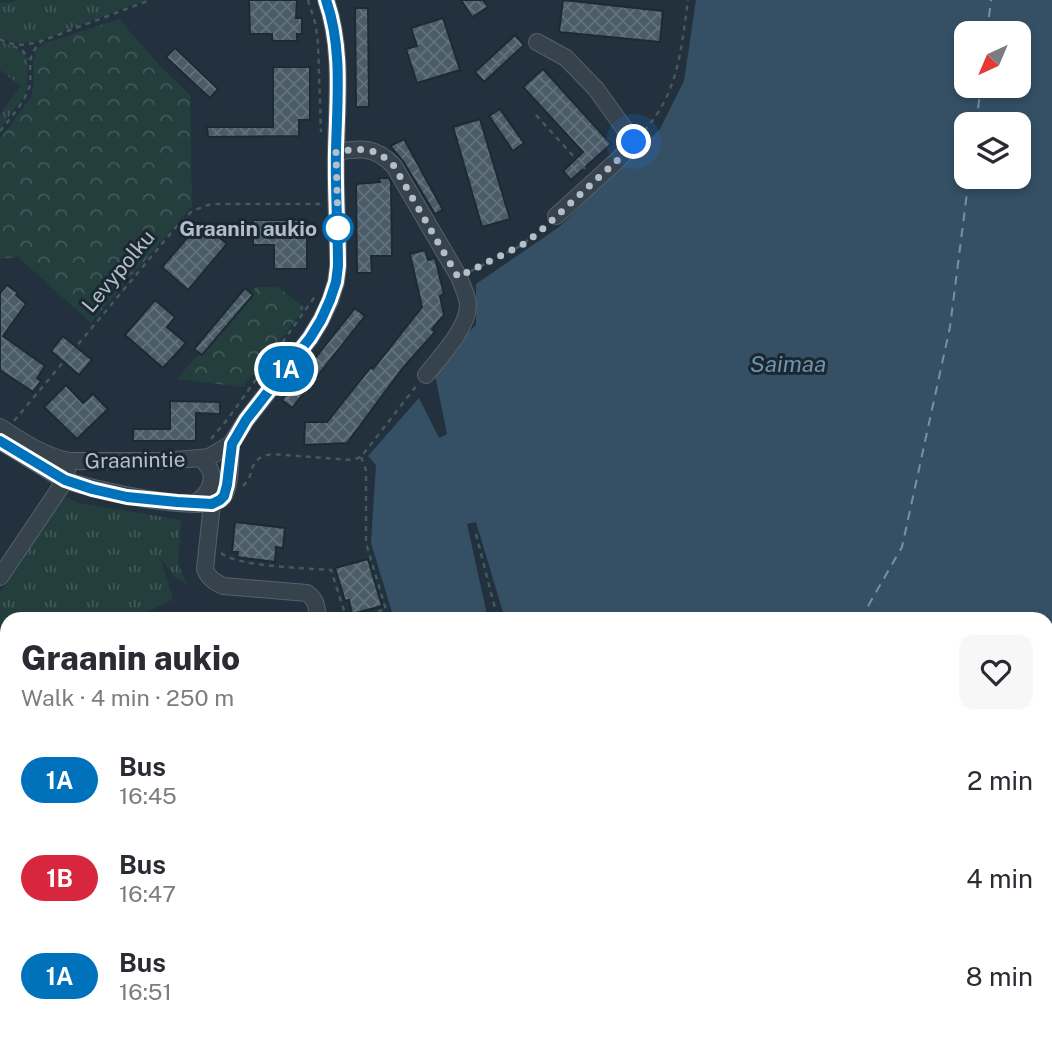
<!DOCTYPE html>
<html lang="en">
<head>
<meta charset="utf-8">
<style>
	:root { --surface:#fff; --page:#f7f7f7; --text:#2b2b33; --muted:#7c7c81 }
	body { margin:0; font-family:"Public Sans",sans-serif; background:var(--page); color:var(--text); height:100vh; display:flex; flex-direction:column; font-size:26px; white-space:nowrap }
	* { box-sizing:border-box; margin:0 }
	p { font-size:23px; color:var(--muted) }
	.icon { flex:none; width:38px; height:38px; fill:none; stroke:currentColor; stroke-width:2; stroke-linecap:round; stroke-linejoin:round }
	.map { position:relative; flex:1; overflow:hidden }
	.drawer { position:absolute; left:0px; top:612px; width:1054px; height:429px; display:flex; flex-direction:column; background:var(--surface); border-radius:21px 21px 0 0; box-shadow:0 4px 10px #0003 }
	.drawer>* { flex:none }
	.badge { padding:0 14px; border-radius:23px; font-size:24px; line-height:46px }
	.needle { width:46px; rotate:224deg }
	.tools { position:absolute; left:954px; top:21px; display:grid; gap:14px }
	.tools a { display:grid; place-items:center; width:77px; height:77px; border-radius:14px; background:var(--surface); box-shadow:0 4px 10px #0003; font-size:35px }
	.you { position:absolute; width:35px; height:35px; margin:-18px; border:5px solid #fff; border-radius:50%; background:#1a73e8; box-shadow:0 0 0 10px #1a73e833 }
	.map>.badge { position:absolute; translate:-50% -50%; box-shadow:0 0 0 4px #fff }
	.round { display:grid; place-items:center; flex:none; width:74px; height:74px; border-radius:14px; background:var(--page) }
	.headline { display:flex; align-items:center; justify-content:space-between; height:119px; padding:0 21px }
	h1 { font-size:33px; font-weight:800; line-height:52px }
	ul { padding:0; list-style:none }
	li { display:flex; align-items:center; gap:21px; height:98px; padding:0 21px }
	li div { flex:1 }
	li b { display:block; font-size:26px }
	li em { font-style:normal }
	li .badge { min-width:77px; font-weight:700; text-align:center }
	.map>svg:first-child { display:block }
</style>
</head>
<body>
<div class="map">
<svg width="1052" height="1040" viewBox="0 0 1052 1040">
	<defs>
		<pattern id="grass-tufts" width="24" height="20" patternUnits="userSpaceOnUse" patternTransform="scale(1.75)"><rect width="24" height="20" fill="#243e3e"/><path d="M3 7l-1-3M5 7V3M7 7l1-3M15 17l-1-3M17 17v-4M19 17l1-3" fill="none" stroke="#415859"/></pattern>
		<pattern id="forest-crowns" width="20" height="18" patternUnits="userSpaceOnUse" patternTransform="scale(1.75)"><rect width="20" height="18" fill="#243e3e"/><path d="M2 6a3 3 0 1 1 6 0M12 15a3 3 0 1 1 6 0" fill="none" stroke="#415859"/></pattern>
		<pattern id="building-cross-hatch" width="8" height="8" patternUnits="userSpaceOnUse" patternTransform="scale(1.75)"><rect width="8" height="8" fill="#4b5c69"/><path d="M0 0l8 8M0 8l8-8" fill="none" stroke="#63727d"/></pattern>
	</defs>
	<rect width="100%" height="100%" fill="#22313d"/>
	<!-- grass -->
	<g fill="url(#grass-tufts)">
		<path d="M22,0H145L41,40C24,43 16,45 0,37V3Z"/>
		<path d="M0,40L21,52L27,58L28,83L25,94L0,129V114L21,86L0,70Z"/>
		<path d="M64,496L79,503L181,520L178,564L187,584L174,577L160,557L173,599L134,619L7,620V652L0,644V592Z"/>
	</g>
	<!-- forest -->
	<g fill="url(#forest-crowns)">
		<path d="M119,19L159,65L190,95L192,206L91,323L18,257L0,259V139L31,97L34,83L33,61L37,49L43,44Z"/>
		<path d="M256,287H278L305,308L243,387L177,379Z"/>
		<path d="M0,646L7,653V859L0,861Z"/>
	</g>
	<!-- water -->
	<g fill="#355065" fill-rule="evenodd">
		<path d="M696,0H1052V678L1047,687L1046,620L505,619L476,522L467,524L488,619H394L371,543L376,465L368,456L419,398L439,438L447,434L435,375L442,358L476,325V284L559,227L660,129L684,81ZM966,33H1018V86H966ZM966,124H1018V177H966Z"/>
		<path d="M3,860H7V1034H383L372,1040H0V862Z"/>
	</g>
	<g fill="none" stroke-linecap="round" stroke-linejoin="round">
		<!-- ferry -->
		<g stroke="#7093ad" stroke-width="2" stroke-dasharray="9 7" stroke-linecap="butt">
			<path d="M987,33L991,0"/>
			<path d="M976,124L981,86"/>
			<path d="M860,620L902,547L950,327L969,177"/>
			<path d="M36,1040L43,1034"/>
		</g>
	</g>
	<!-- building -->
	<g fill="url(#building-cross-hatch)" stroke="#1d2a34" stroke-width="2">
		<path d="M249,0H297L296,18H302V34H297V41H272V34H250Z"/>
		<path d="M461,0H483L488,7L472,17Z"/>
		<path d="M563,0L663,11L660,42L559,32Z"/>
		<path d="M355,8H368L369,107H356Z"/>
		<path d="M443,18L460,70L417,83L406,49L417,46L411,28Z"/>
		<path d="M515,35L524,45L484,82L475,72Z"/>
		<path d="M175,48L218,89L210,98L166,57Z"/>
		<path d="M273,67H310V120H299V136L208,137L207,127H273Z"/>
		<path d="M543,69L611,144L571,180L563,171L583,152L523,87Z"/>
		<path d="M500,109L524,143L513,151L489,116Z"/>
		<path d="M480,119L510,219L482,227L453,127Z"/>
		<path d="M404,139L443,210L435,214L403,161L390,146Z"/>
		<path d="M379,178H389L391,182L392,256H371L372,273H357L356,184L380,182Z"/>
		<path d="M253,220H307V269H274V245H253Z"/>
		<path d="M201,222L227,244L188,290L162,267Z"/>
		<path d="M425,250L428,260L435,258L444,294L440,296L444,315L432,329L435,332L402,369L347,443L304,445L305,422H327L371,367L373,369L422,307L410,254Z"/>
		<path d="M7,285L18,293L16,295L26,304L3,336L45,366L37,378L41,381L33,392L0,370V293Z"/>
		<path d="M245,288L253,295L202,355L194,349Z"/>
		<path d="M155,300L175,317L167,327L186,343L163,368L125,335Z"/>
		<path d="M355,308L365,316L292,408L282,400Z"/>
		<path d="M63,336L92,360L79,375L51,351Z"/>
		<path d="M66,385L83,403L93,394L108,409L77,439L44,407Z"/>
		<path d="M170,401L220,402V414L196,413V441H133V429H170Z"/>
		<path d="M235,522L285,528L283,548L276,547L275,562L237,557L238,552H232Z"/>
		<path d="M368,559L382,606L352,614L349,600L345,601L335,568Z"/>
	</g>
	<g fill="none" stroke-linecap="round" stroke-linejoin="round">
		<defs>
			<g id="minor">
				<path d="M537,42L566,58L596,89L634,142L620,158L556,216"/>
				<path d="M336,152C361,148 375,146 394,166L459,277C462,286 467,294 468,304C469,327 440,357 426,375"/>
				<path d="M0,427C21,441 44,456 69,461H162L200,458L209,457L231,444L246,420L310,338L321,320L330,301L336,282L338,266C338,228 335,189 336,151C337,101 343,48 326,0"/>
				<path d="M0,441L64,480C88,488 208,517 223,497C231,487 230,457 231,444"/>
				<path d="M196,503C213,490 219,473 200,458"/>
				<path d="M212,504L205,569C208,578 215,582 223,586L307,593C317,600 317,608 318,620"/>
				<path d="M0,577L60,488L64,480L67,470"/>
			</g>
		</defs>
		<!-- minor casing -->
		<use href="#minor" stroke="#54616b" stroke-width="18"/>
		<!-- path -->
		<g stroke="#425a5a" stroke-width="2.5" stroke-dasharray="5 5" stroke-linecap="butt">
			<path d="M308,0L316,26L318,44L321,132"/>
			<path d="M0,39C15,47 23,45 39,42L150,0"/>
			<path d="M13,46L23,51L28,59"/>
			<path d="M536,115L585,169"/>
			<path d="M0,131C9,120 28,98 30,84C32,65 25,58 41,42"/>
			<path d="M644,131C679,91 681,50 688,0"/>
			<path d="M471,271L522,245L545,226"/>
			<path d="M14,421L176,227L192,211L211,204H321"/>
			<path d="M211,439L230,416L316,295"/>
			<path d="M361,457L366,470V543L389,620"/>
			<path d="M243,486C258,472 244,460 272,454L352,460L361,457L417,385"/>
			<path d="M476,534L498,620"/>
			<path d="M221,553C238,567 306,568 331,570L347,620"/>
			<path d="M349,620L386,609"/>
		</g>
		<!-- minor -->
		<use href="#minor" stroke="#36434d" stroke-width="16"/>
	</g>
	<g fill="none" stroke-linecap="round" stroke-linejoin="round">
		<defs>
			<path id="line" d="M0,441L65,480L92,489L127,497L177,502L212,504L220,500L224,496L227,485L232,444L246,420L310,338L321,320L330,300L336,282L338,266C338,228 335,189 336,151C337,101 343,48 326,0"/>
		</defs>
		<!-- line casing -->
		<use href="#line" stroke="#fff" stroke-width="16"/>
		<!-- line -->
		<use href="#line" stroke="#0072bc" stroke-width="10"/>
		<!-- walk -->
		<path stroke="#b2bec9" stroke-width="7" stroke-dasharray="0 12.6" d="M338,228L336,152C361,148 375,146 394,166L458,277L522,245L537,234L620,158L634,142"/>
	</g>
	<!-- markers -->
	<circle fill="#fff" stroke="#0072bc" stroke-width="3.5" cx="338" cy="228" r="14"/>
	<g text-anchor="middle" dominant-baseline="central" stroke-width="6" stroke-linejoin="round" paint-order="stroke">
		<!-- stop labels -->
		<g font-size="21" font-weight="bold" fill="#b2bec9" stroke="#1b2832" text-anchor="end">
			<text x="317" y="228">Graanin aukio</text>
		</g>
		<!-- street labels -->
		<g font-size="21" fill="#b2bec9" stroke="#1b2832">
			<text transform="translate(118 271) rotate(-50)">Levypolku</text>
			<text transform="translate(135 460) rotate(-1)">Graanintie</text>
		</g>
		<!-- water labels -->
		<g font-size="23" font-style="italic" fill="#7093ad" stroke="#1b2832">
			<text x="788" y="363">Saimaa</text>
		</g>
	</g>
</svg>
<div class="tools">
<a><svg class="needle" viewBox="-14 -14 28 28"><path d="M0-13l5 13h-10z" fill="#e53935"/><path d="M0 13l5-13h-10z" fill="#7c7c81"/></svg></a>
<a><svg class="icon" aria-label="layers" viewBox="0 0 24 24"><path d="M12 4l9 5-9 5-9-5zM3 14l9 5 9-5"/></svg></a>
</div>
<div class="you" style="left:634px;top:142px"></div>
<b class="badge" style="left:286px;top:369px;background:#0072bc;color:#fff">1A</b>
<section class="drawer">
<div class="headline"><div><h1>Graanin aukio</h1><p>Walk · 4 min · 250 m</p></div><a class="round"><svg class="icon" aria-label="heart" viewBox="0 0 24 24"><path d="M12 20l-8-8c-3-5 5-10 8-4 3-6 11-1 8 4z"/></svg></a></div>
<ul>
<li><span class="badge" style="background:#0072bc;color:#fff">1A</span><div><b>Bus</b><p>16:45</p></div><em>2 min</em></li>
<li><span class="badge" style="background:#d7263d;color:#fff">1B</span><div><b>Bus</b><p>16:47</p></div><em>4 min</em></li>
<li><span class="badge" style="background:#0072bc;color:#fff">1A</span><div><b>Bus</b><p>16:51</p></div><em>8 min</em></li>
</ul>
</section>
</div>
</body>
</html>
